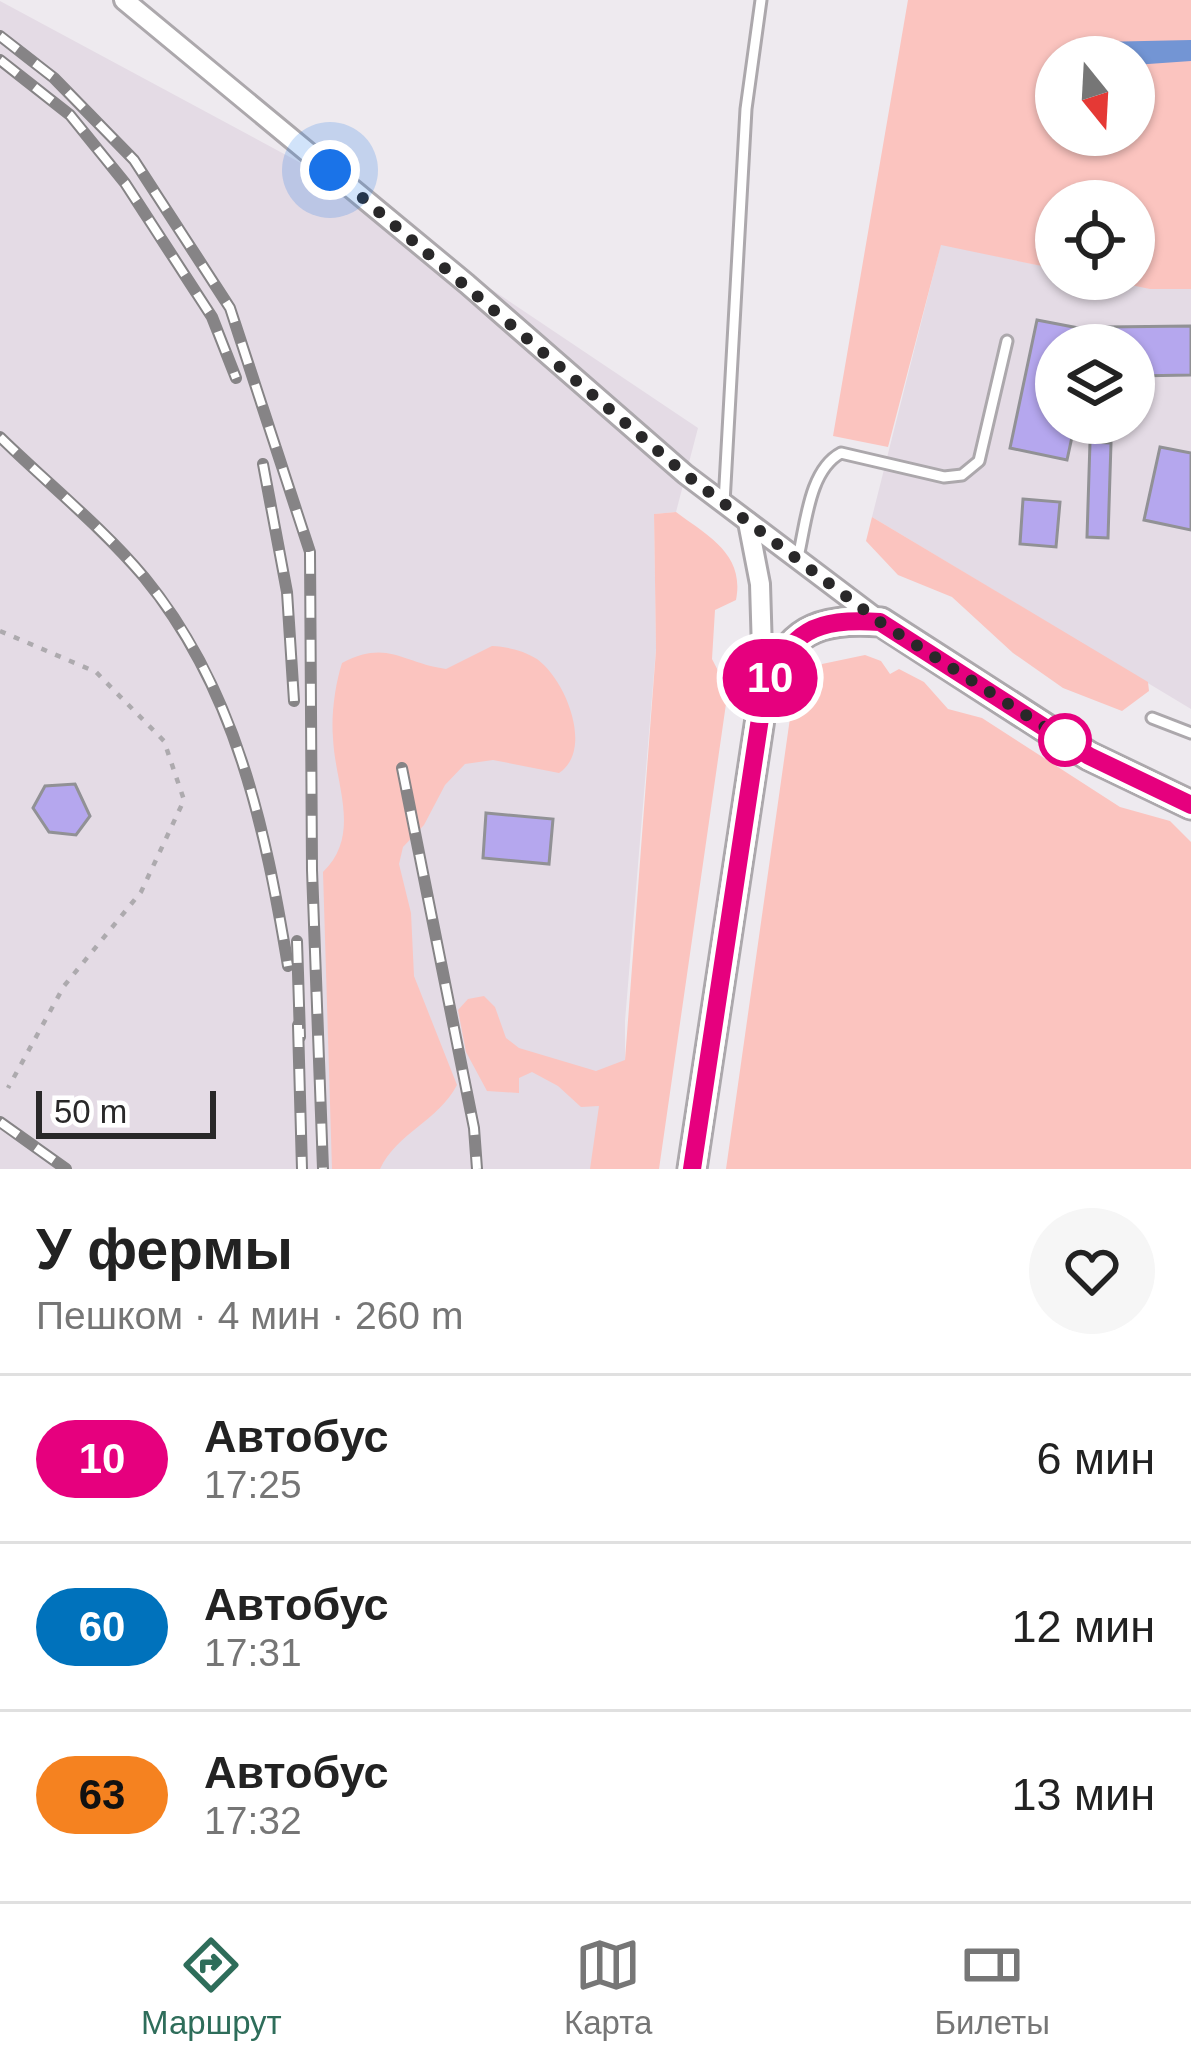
<!DOCTYPE html>
<html lang="ru">
<head>
<meta charset="utf-8">
<style>
	:root { --surface:#fff; --page:#f6f6f6; --text:#222; --muted:#767676; --line:#e0e0e0; --accent:#2e6d5a }
	body { margin:0; font-family:Helvetica,sans-serif; background:var(--page); color:var(--text); height:100vh; display:flex; flex-direction:column; font-size:45px; white-space:nowrap }
	* { box-sizing:border-box; margin:0 }
	p { font-size:39px; color:var(--muted) }
	.icon { flex:none; width:66px; height:66px; fill:none; stroke:currentColor; stroke-width:2; stroke-linecap:round; stroke-linejoin:round }
	.map { position:relative; height:1169px; overflow:hidden }
	.drawer { display:flex; flex-direction:column; background:var(--surface); flex:1 }
	.drawer>* { flex:none }
	.badge { padding:0 24px; border-radius:39px; font-size:42px; line-height:78px }
	.needle { width:78px; rotate:162deg }
	.fabs { position:absolute; left:1035px; top:36px; display:grid; gap:24px }
	.fabs a { display:grid; place-items:center; width:120px; height:120px; border-radius:50%; background:var(--surface); box-shadow:0 3px 9px #0004; font-size:60px }
	.scale { position:absolute; left:36px; bottom:30px; width:180px; box-sizing:border-box; padding-left:12px; border:6px solid #292829; border-top:0; font-size:33px; line-height:42px; white-space:nowrap; color:#292829; -webkit-text-stroke:9px #fff; paint-order:stroke }
	.you { position:absolute; width:60px; height:60px; margin:-30px; border:9px solid #fff; border-radius:50%; background:#1a73e8; box-shadow:0 0 0 18px #1a73e833 }
	.map>.badge { position:absolute; translate:-50% -50%; box-shadow:0 0 0 6px #fff }
	.round { display:grid; place-items:center; flex:none; width:126px; height:126px; border-radius:63px; background:var(--page) }
	.headline { display:flex; align-items:center; justify-content:space-between; height:204px; padding:0 36px }
	h1 { font-size:57px; font-weight:800; line-height:90px }
	ul { padding:0; list-style:none }
	li { display:flex; align-items:center; gap:36px; height:168px; padding:0 36px; border-top:3px solid var(--line) }
	li div { flex:1 }
	li b { display:block; font-size:45px }
	li em { font-style:normal }
	li .badge { min-width:132px; font-weight:700; text-align:center }
	.tabs { display:flex; justify-content:space-around; align-items:center; height:168px; border-top:3px solid var(--line); background:var(--surface); font-size:33px; color:var(--muted) }
	.tabs a { display:grid; justify-items:center; gap:6px }
	.tabs .selected { color:var(--accent) }
	.map>svg:first-child { display:block }
</style>
</head>
<body>
<div class="map">
<svg width="1191" height="1169" viewBox="0 0 1191 1169">
	<rect width="100%" height="100%" fill="#eeeaef"/>
	<!-- built -->
	<g fill="#e4dbe5" fill-rule="evenodd">
		<path d="M0,1L312,169L698,428L676,512L654,514L656,649L625,1021V1169H0Z"/>
		<path d="M941,244L1056,269V279L1191,289V709L872,517ZM1056,345H1134V423H1056Z"/>
	</g>
	<!-- green -->
	<g fill="#fbc4bf" fill-rule="evenodd">
		<path d="M908,0H1191V289H1150L1101,279H1134V201H1056V269L941,245L888,447L833,436ZM1056,57H1134V135H1056Z"/>
		<path d="M676,512C708,536 745,554 736,600L715,610L712,659L728,690L659,1169H590L599,1106L581,1107L558,1086L532,1072L519,1078V1093L487,1091L466,1052L458,1010L468,999L484,996L495,1007L506,1038L519,1048L596,1071L625,1060L656,650L654,514Z"/>
		<path d="M872,517L1148,682L1149,691L1122,711L1063,688L1013,653L952,597L898,575L866,541Z"/>
		<path d="M492,646C508,647 523,650 537,659C566,680 594,750 559,773L493,760L465,764L445,785L424,825L403,847L399,864L411,913L414,976L457,1085C438,1121 397,1133 380,1169H332L323,872C362,834 335,785 333,738C331,715 335,685 342,663C388,639 402,663 446,669Z"/>
		<path d="M865,655L881,661L890,674L899,669L924,682L948,709L982,718L1120,807L1170,821L1191,842V1169H726L792,704L822,664Z"/>
	</g>
	<!-- water -->
	<path fill="#7395d4" d="M1191,40V61L1134,65V57H1072L1098,42Z"/>
	<!-- building -->
	<g fill="#b5a7ee" stroke="#919195" stroke-width="3">
		<path d="M1037,320L1094,331L1091,345H1056V423H1075L1067,460L1010,448Z"/>
		<path d="M1191,326V375L1134,376V345H1105V327Z"/>
		<path d="M1090,442L1111,443L1108,538L1087,537Z"/>
		<path d="M1160,447L1191,453V530L1144,520Z"/>
		<path d="M1023,499L1060,502L1056,547L1020,544Z"/>
		<path d="M75,784L90,816L76,835L49,832L33,808L45,786Z"/>
		<path d="M486,813L553,819L549,864L483,858Z"/>
	</g>
	<g fill="none" stroke-linecap="round" stroke-linejoin="round">
		<defs>
			<g id="service">
				<path d="M724,503L746,109L761,0"/>
				<path d="M798,557C806,524 809,470 841,453L944,477L962,475L979,461L1007,341"/>
				<path d="M1152,718L1191,733"/>
			</g>
			<g id="minor">
				<path d="M124,0L467,284L685,474L881,622"/>
				<path d="M748,522L760,584L763,684"/>
			</g>
			<path id="secondary" d="M692,1169L764,692C790,630 814,618 881,622L1089,756L1191,805"/>
		</defs>
		<!-- service casing -->
		<use href="#service" stroke="#aca8ac" stroke-width="15"/>
		<!-- minor casing -->
		<use href="#minor" stroke="#aca8ac" stroke-width="24"/>
		<!-- secondary casing -->
		<use href="#secondary" stroke="#aca8ac" stroke-width="33"/>
		<!-- path -->
		<path stroke="#adaaae" stroke-width="4.5" stroke-dasharray="6 9" stroke-linecap="butt" d="M0,631L96,672L164,741L184,800L141,892L64,986L8,1088"/>
		<!-- service -->
		<use href="#service" stroke="#fff" stroke-width="9"/>
		<!-- minor -->
		<use href="#minor" stroke="#fff" stroke-width="18"/>
		<!-- secondary -->
		<use href="#secondary" stroke="#fff" stroke-width="27"/>
		<defs>
			<g id="rail">
				<path d="M0,36L54,78L134,160L230,308L310,552L312,870L323,1169"/>
				<path d="M0,60L70,115L125,183L212,317L236,378"/>
				<path d="M0,437C47,483 102,527 144,577C236,689 265,827 288,966"/>
				<path d="M263,464L287,592L294,701"/>
				<path d="M402,768L474,1128L477,1169"/>
				<path d="M297,941L300,1037"/>
				<path d="M298,1025L302,1169"/>
				<path d="M0,1122L66,1169"/>
			</g>
		</defs>
		<!-- rail casing -->
		<use href="#rail" stroke="#868486" stroke-width="12"/>
		<!-- rail -->
		<use href="#rail" stroke="#fff" stroke-width="8" stroke-dasharray="22" stroke-linecap="butt"/>
	</g>
	<g fill="none" stroke-linecap="round" stroke-linejoin="round">
		<defs>
			<path id="line" d="M692,1169L764,692C791,630 814,618 880,622L1089,756L1191,805"/>
		</defs>
		<!-- line casing -->
		<use href="#line" stroke="#fff" stroke-width="27"/>
		<!-- line -->
		<use href="#line" stroke="#e6007e" stroke-width="18"/>
		<!-- walk -->
		<path stroke="#292829" stroke-width="12" stroke-dasharray="0 21.6" d="M330,170L685,474L880,622L1065,740"/>
	</g>
	<!-- markers -->
	<circle fill="#fff" stroke="#e6007e" stroke-width="6" cx="1065" cy="740" r="24"/>
</svg>
<div class="fabs">
<a><svg class="needle" viewBox="-14 -14 28 28"><path d="M0-13l5 13h-10z" fill="#e53935"/><path d="M0 13l5-13h-10z" fill="#767676"/></svg></a>
<a><svg class="icon" aria-label="locate" viewBox="0 0 24 24"><circle cx="12" cy="12" r="6"/><path d="M12 2v4M12 18v4M2 12h4M18 12h4"/></svg></a>
<a><svg class="icon" aria-label="layers" viewBox="0 0 24 24"><path d="M12 4l9 5-9 5-9-5zM3 14l9 5 9-5"/></svg></a>
</div>
<div class="scale">50 m</div>
<div class="you" style="left:330px;top:170px"></div>
<b class="badge" style="left:770px;top:678px;background:#e6007e;color:#fff">10</b>
</div>
<section class="drawer">
<div class="headline"><div><h1>У фермы</h1><p>Пешком · 4 мин · 260 m</p></div><a class="round"><svg class="icon" aria-label="heart" viewBox="0 0 24 24"><path d="M12 20l-8-8c-3-5 5-10 8-4 3-6 11-1 8 4z"/></svg></a></div>
<ul>
<li><span class="badge" style="background:#e6007e;color:#fff">10</span><div><b>Автобус</b><p>17:25</p></div><em>6 мин</em></li>
<li><span class="badge" style="background:#0072bc;color:#fff">60</span><div><b>Автобус</b><p>17:31</p></div><em>12 мин</em></li>
<li><span class="badge" style="background:#f58220;color:#111">63</span><div><b>Автобус</b><p>17:32</p></div><em>13 мин</em></li>
</ul>
</section>
<nav class="tabs">
<a class="selected"><svg class="icon" aria-label="directions" viewBox="0 0 24 24"><path d="M12 3l9 9-9 9-9-9zM9 14v-3h6M13 9l2 2-2 2"/></svg>Маршрут</a>
<a><svg class="icon" aria-label="map" viewBox="0 0 24 24"><path d="M3 6l6-2 6 2 6-2v14l-6 2-6-2-6 2zM9 4v14M15 6v14"/></svg>Карта</a>
<a><svg class="icon" aria-label="tickets" viewBox="0 0 24 24"><path d="M3 7h18v10H3zM15 7v10"/></svg>Билеты</a>
</nav>
</body>
</html>
